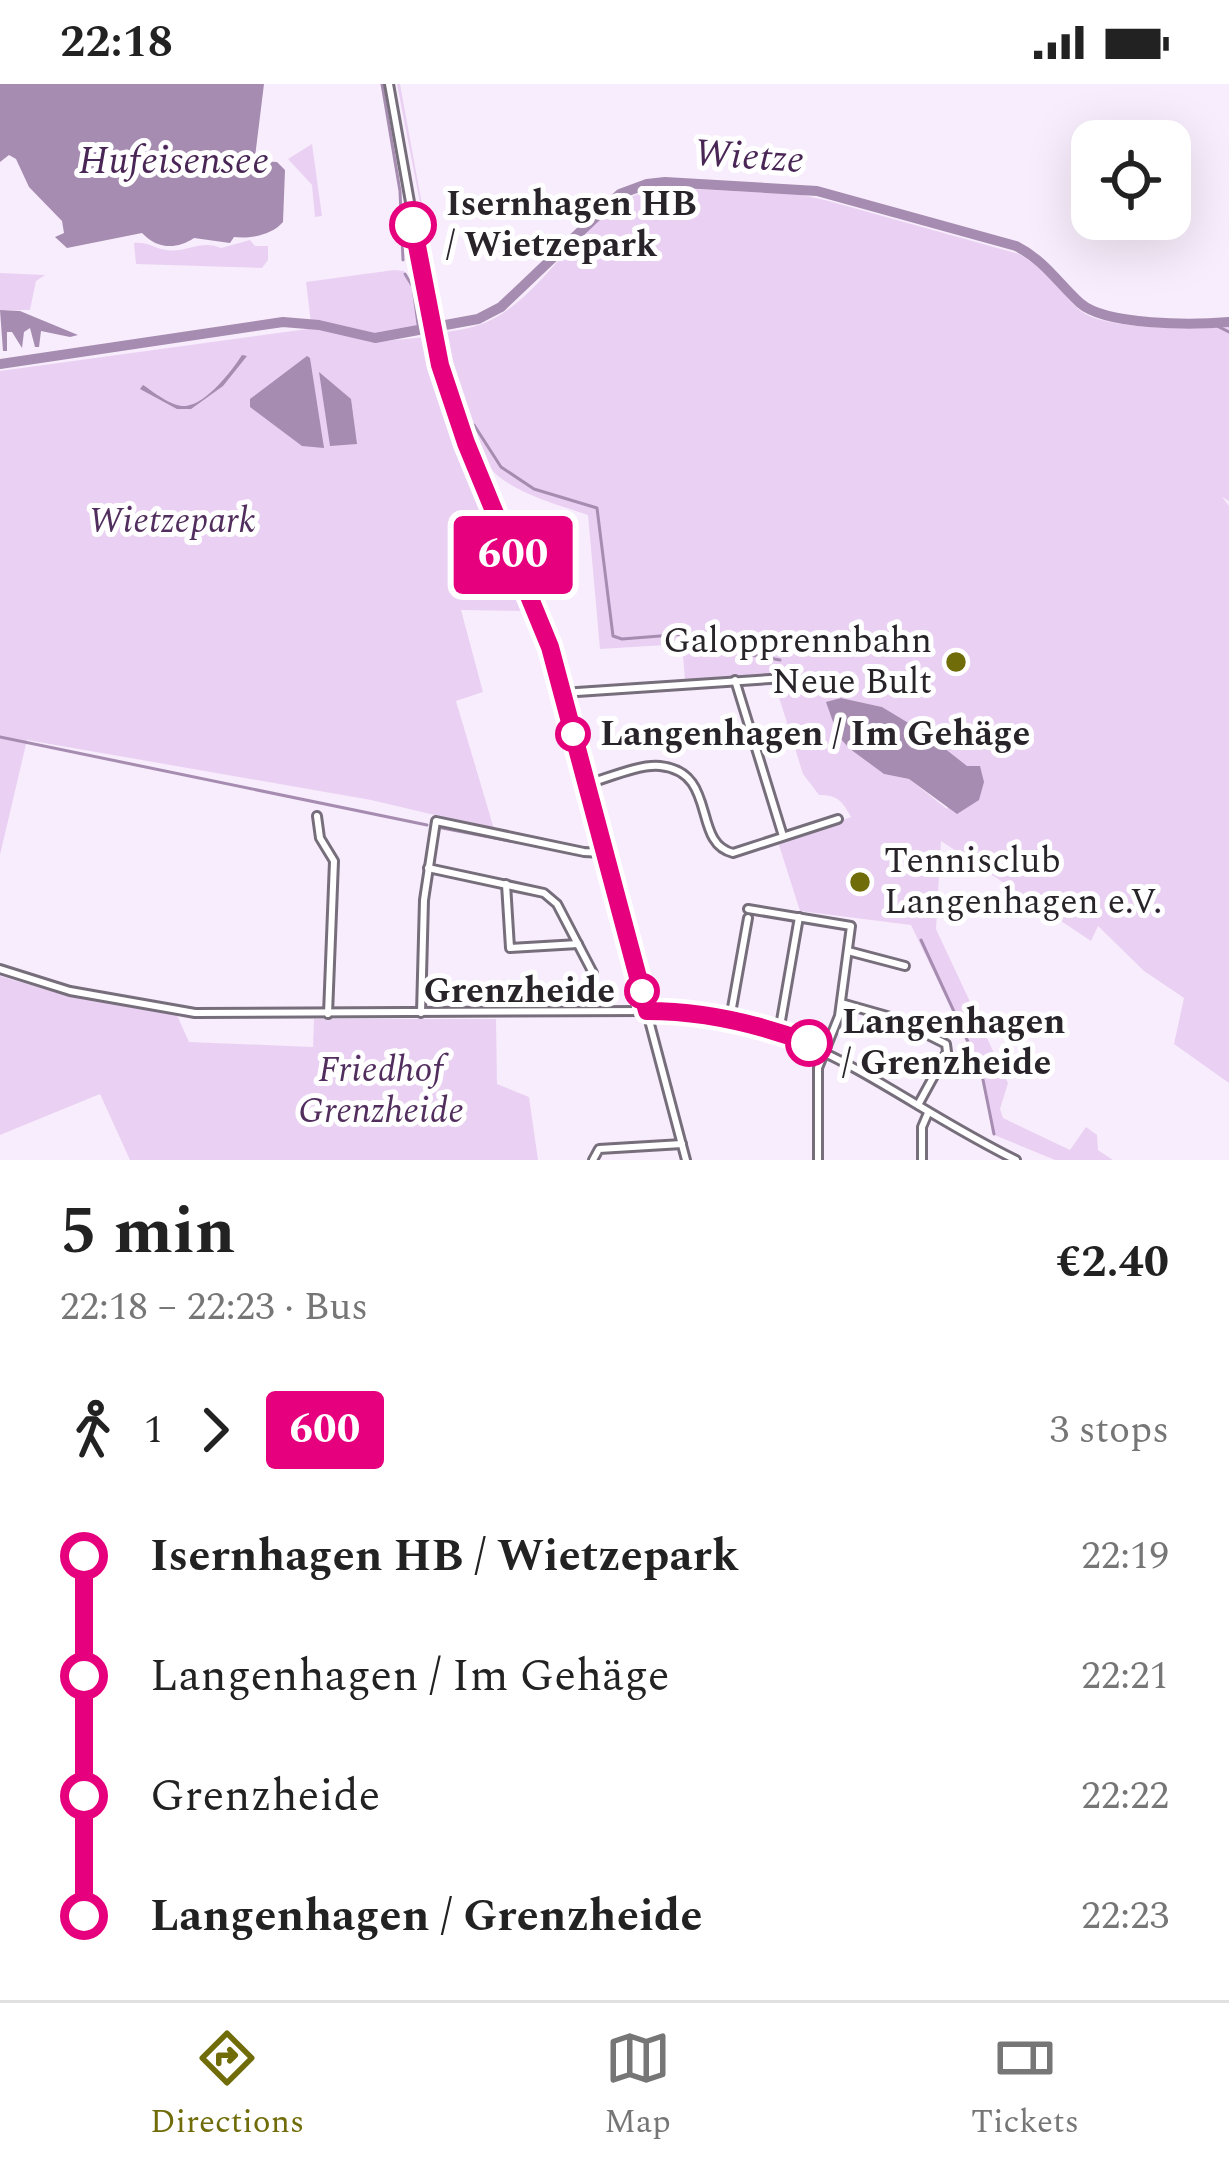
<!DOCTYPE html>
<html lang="en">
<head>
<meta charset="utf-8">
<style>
	:root { --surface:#fff; --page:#f2f2f2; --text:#222; --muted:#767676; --line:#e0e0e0; --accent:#716c0a }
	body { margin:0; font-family:Spectral,serif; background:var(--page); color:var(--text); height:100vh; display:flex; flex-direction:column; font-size:45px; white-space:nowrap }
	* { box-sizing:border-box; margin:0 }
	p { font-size:39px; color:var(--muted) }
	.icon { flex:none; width:66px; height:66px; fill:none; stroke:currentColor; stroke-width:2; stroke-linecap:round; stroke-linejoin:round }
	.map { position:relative; height:1076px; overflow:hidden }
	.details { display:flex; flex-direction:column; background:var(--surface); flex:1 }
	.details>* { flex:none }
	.badge { padding:0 24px; border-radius:9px; font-size:42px; line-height:78px }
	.controls { position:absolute; left:1071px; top:36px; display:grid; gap:24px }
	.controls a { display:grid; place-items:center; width:120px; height:120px; border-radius:24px; background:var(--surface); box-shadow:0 12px 48px #0002; font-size:60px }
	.map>.badge { position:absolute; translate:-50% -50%; box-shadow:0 0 0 6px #fff }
	.legs { display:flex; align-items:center; gap:18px; height:132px; padding:0 60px; font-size:39px }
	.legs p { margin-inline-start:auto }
	.summary { display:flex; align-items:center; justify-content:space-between; height:204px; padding:0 60px }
	h1 { font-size:66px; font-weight:700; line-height:90px }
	ul { padding:0 60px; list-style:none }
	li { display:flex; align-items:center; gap:42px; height:120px; font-size:45px }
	li i { display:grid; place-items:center; width:18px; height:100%; margin:0 15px; background:currentColor }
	li i::after { content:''; width:30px; height:30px; margin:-15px; border:9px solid; border-radius:50%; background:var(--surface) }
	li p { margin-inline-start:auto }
	li:first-child i { background:linear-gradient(#0000 50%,currentColor 0) }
	li:last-child i { background:linear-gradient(currentColor 50%,#0000 0) }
	.status { display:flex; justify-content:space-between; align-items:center; height:84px; padding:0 60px; background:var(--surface); direction:ltr }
	.status svg { height:33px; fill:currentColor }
	.menu { display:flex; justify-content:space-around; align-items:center; height:168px; border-top:3px solid var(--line); background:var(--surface); font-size:33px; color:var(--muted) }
	.menu a { display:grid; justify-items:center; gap:6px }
	.menu .on { color:var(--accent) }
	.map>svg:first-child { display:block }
</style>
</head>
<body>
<div class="status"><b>22:18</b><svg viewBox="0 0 49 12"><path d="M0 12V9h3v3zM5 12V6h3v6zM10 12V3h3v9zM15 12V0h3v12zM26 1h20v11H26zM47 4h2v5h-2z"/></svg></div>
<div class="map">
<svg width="1229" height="1076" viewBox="0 0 1229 1076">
	<rect width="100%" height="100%" fill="#f8edfc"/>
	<!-- green -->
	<g fill="#ead1f3" fill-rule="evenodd">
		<path d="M397,0H400L439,214L443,240L437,242L425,144Z"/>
		<path d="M312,60L322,132L315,133L312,101L288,75Z"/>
		<path d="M669,104L798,110L825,116L1019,170C1045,184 1060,209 1081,227C1104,246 1199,246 1229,243V417L1222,413L1229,422V999L1174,960L1184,914L1144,887L1098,842L1091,857L941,757L936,845L1008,999L1000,1025L1003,1034L1070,1066L1086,1043L1097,1051L1098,1066L1113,1076H1055L992,1050L983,991L911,841L800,827L778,758L851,733C842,717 838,711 819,711L803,690L772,591L685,596L682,560L600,565L588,431C559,421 527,413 502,395C467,370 453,289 445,248C461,246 477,243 491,236C556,203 589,107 669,104ZM841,614L882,623L967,682L947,725L909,695L884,690L850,665Z"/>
		<path d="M250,156L255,162H268V176L262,184L136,180L134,159C148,157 153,164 166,166C186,169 202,155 221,164Z"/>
		<path d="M394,186L404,187L412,204L417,245L375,252L311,239L306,198Z"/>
		<path d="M0,189L45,191L36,197L30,226H0Z"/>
		<path d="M315,244L372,258L427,253L436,292L525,527L461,526L483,608L456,617L494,745L371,716L27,656L0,771V287Z"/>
		<path d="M0,892L54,908L177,931L189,958L313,963L314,935H496L497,1000L529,1013L538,1076H130L100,1010L0,1051Z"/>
	</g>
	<!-- water -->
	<g fill="#a68cb0">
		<path d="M0,0H264L255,73L258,77L277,78L285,86L283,138C272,151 250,155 234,153L230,159L194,154C176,166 157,165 142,149L67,164L55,153L64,149L62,137L29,103L16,75L9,71L0,78Z"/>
		<path d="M0,226L20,227L78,251L70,253L41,247L39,263H35L30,244L24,248L22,264L12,248H7V267H3Z"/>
		<path d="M242,271L247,272L223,302L191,325H177L140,305L143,301C154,308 171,323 186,322C207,319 231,288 242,271Z"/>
		<path d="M307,272L310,274L324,364L302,362L250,323V315Z"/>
		<path d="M319,288L351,315L357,360L330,362Z"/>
		<path d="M841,614L882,623L925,649L967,682H980L984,698L979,716L957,730L909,695L884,690L850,665L838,652L826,618Z"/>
	</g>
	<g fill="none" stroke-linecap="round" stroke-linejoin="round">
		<!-- stream -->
		<g stroke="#a68cb0" stroke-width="3">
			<path d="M382,0L400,107L403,176"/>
			<path d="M405,190L413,203L419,248"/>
			<path d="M1213,240L1229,248"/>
			<path d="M440,244L469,333"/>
			<path d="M474,341L501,383L534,405L597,424L613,552L622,555L685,550"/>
			<path d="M719,565L780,576"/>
			<path d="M0,653L427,741"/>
			<path d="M442,744L516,758"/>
			<path d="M921,856L981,986L994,1050"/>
		</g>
		<!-- river -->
		<path stroke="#a68cb0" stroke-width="10" d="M0,280L283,238L319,241L375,254L478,235L501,223L620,110L647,100L665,98L817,107L1016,162C1044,176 1058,199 1080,219C1106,242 1194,241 1229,238"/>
		<defs>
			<g id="minor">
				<path d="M735,596L783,752"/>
				<path d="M562,609L786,594"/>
				<path d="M587,700C608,694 639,680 660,682C719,688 691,759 733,769L838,735"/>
				<path d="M317,732L320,754L334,777L328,930"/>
				<path d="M428,784L544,809L557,820L593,889"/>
				<path d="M506,800L510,864L578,860"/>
				<path d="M748,825L851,842L839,932L818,984V1076"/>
				<path d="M848,867L905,882"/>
				<path d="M0,885L70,907L195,929L647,927"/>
				<path d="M841,919L894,934L946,960L947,968L918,1021"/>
				<path d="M421,929L424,816L436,737L584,768L604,769"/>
				<path d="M730,935L748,834"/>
				<path d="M779,948L799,833"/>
				<path d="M593,1076L599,1065L682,1060"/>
				<path d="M922,1076V1043L928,1029"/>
			</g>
			<g id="tertiary">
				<path d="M389,0L439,281L466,359L550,563L686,1076"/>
				<path d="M647,927C807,928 882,1010 1016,1076"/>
			</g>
		</defs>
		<!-- minor casing -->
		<use href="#minor" stroke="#776e7b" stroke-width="12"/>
		<!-- tertiary casing -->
		<use href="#tertiary" stroke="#776e7b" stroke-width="12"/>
		<!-- minor -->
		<use href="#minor" stroke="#fff" stroke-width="6"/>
		<!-- tertiary -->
		<use href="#tertiary" stroke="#fff" stroke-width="6"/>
	</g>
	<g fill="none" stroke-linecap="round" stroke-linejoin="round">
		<defs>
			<path id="line-1" d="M413,141L440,281L466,359L550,563L647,927C704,927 756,939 809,959"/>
		</defs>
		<!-- line-1 casing -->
		<use href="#line-1" stroke="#fff" stroke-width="27"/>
		<!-- line-1 -->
		<use href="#line-1" stroke="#e6007e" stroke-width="18"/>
	</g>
	<!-- markers -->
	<g fill="#fff" stroke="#e6007e" stroke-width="6">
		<circle cx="413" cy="141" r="21"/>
		<circle cx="573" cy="650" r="15"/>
		<circle cx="642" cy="907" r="15"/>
		<circle cx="809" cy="959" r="21"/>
	</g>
	<g fill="#716c0a" stroke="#fff" stroke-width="4.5">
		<circle cx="956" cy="578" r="12"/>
		<circle cx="860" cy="798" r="12"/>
	</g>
	<g text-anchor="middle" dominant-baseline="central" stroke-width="10" stroke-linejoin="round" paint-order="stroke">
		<!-- stop labels -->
		<g font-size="36" font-weight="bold" fill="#282429" stroke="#fff" text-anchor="start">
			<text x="446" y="120">Isernhagen HB<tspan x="446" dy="41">/ Wietzepark</tspan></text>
			<text x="600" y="650">Langenhagen / Im Gehäge</text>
			<text x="615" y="907" text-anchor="end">Grenzheide</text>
			<text x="842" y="938">Langenhagen<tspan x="842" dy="41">/ Grenzheide</tspan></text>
		</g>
		<!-- park labels -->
		<g font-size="36" font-style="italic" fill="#522e5e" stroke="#fff">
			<text x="172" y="437">Wietzepark</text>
			<text x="381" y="986">Friedhof<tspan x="381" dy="41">Grenzheide</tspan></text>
		</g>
		<!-- poi labels -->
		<g font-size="36" fill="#282429" stroke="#fff" text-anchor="end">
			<text x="932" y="557">Galopprennbahn<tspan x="932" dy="41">Neue Bult</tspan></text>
			<text x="884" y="777" text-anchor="start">Tennisclub<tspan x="884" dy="41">Langenhagen e.V.</tspan></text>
		</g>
		<!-- water labels -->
		<g font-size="39" font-style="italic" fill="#4a2656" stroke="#fff">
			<text transform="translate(749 73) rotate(4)">Wietze</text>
			<text x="174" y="77">Hufeisensee</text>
		</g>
	</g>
</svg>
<div class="controls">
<a><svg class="icon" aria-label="locate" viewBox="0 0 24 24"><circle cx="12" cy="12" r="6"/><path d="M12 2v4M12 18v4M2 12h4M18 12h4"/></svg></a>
</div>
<b class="badge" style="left:513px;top:471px;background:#e6007e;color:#fff">600</b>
</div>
<section class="details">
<div class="summary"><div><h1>5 min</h1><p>22:18 – 22:23 · Bus</p></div><b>€2.40</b></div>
<div class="legs"><svg class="icon" aria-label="walk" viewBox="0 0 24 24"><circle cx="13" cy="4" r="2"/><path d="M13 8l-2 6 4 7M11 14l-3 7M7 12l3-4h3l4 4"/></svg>1<svg class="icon" aria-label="forward" viewBox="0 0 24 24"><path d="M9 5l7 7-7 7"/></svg><b class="badge" style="background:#e6007e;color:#fff">600</b><p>3 stops</p></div>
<ul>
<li><i style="color:#e6007e"></i><b>Isernhagen HB / Wietzepark</b><p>22:19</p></li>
<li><i style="color:#e6007e"></i><span>Langenhagen / Im Gehäge</span><p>22:21</p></li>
<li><i style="color:#e6007e"></i><span>Grenzheide</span><p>22:22</p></li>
<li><i style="color:#e6007e"></i><b>Langenhagen / Grenzheide</b><p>22:23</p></li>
</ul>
</section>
<nav class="menu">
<a class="on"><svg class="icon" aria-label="directions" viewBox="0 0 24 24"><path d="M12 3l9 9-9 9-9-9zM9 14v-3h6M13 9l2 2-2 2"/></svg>Directions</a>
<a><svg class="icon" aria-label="map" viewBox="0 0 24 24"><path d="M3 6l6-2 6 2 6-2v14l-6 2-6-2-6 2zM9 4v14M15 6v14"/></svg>Map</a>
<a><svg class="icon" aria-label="tickets" viewBox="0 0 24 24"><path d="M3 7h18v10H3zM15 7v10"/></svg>Tickets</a>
</nav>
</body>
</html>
